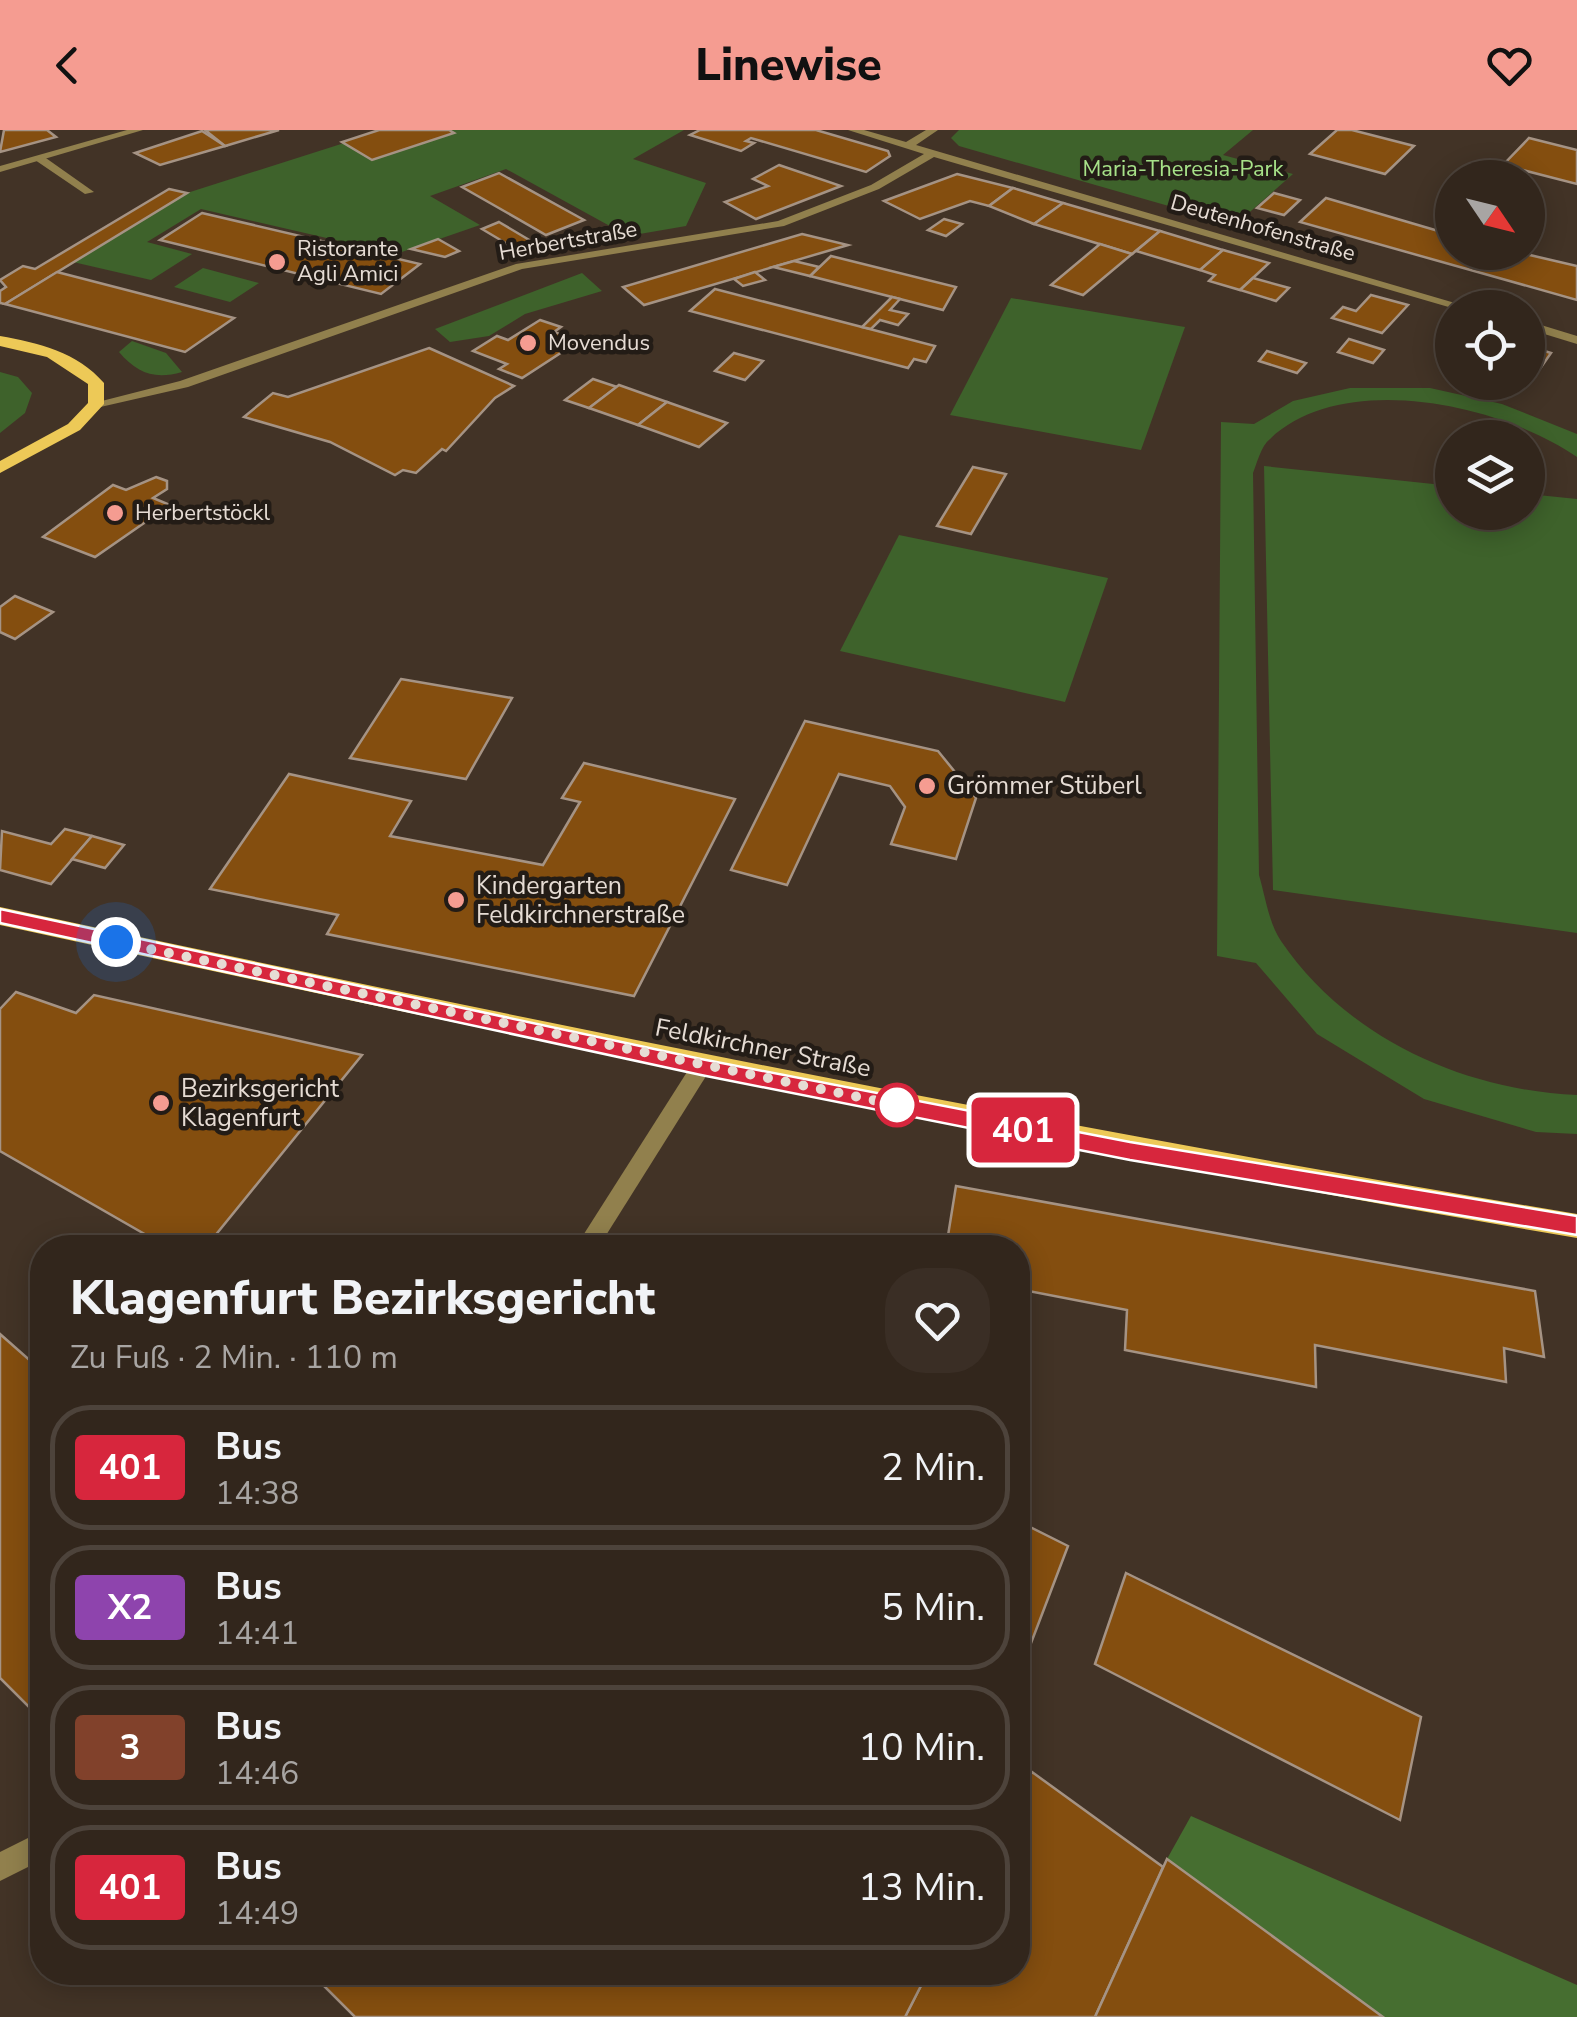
<!DOCTYPE html>
<html lang="de">
<head>
<meta charset="utf-8">
<style>
	:root { --surface:#32261c; --page:#3a2e25; --text:#f1f3f6; --muted:#a8a5a3; --line:#4d433b; --accent:#f59c91 }
	body { margin:0; font-family:"Nunito Sans",sans-serif; background:var(--page); color:var(--text); height:100vh; display:flex; flex-direction:column; font-size:38px; white-space:nowrap }
	* { box-sizing:border-box; margin:0 }
	p { font-size:32px; color:var(--muted) }
	.icon { flex:none; width:55px; height:55px; fill:none; stroke:currentColor; stroke-width:2; stroke-linecap:round; stroke-linejoin:round }
	.map { position:relative; flex:1; overflow:hidden }
	.side { position:absolute; left:30px; top:1105px; width:1000px; height:750px; display:flex; flex-direction:column; background:var(--surface); border-radius:40px; box-shadow:0 5px 25px #0003,0 0 0 2px var(--line) }
	.side>* { flex:none }
	.badge { padding:0 20px; border-radius:8px; font-size:35px; line-height:65px }
	.needle { width:65px; rotate:125deg }
	.tools { position:absolute; left:1435px; top:30px; display:grid; gap:20px }
	.tools a { display:grid; place-items:center; width:110px; height:110px; border-radius:50%; background:var(--surface); box-shadow:0 5px 25px #0003,0 0 0 2px var(--line); font-size:50px }
	.you { position:absolute; width:50px; height:50px; margin:-25px; border:8px solid #fff; border-radius:50%; background:#1a73e8; box-shadow:0 0 0 15px #1a73e833 }
	.map>.badge { position:absolute; translate:-50% -50%; box-shadow:0 0 0 5px #fff }
	.round { display:grid; place-items:center; flex:none; width:105px; height:105px; border-radius:40px; background:var(--page) }
	.head { display:flex; align-items:center; justify-content:space-between; height:170px; padding:0 40px }
	h1 { font-size:48px; font-weight:800; line-height:75px }
	ul { padding:0; list-style:none }
	li { display:flex; align-items:center; gap:30px; height:125px; margin:0 20px 15px; padding:0 20px; border:5px solid var(--line); border-radius:40px }
	li div { flex:1 }
	li b { display:block; font-size:38px }
	li em { font-style:normal }
	li .badge { min-width:110px; font-weight:700; text-align:center }
	header { display:flex; justify-content:space-between; align-items:center; height:130px; padding:0 40px; background:var(--accent); color:#111; font-size:45px; font-weight:800 }
	.map>svg:first-child { display:block }
</style>
</head>
<body>
<header><svg class="icon" aria-label="back" viewBox="0 0 24 24"><path d="M15 5l-7 7 7 7"/></svg>Linewise<svg class="icon" aria-label="heart" viewBox="0 0 24 24"><path d="M12 20l-8-8c-3-5 5-10 8-4 3-6 11-1 8 4z"/></svg></header>
<div class="map">
<svg width="1577" height="1887" viewBox="0 0 1577 1887">
	<rect width="100%" height="100%" fill="#423326"/>
	<!-- green -->
	<g fill="#3e622b">
		<path d="M385,0H684L633,29L706,53L686,96L628,106L506,39L430,66L480,95L396,124L201,79L147,112L192,124L151,150L73,132L187,63Z"/>
		<path d="M959,0H1253L1223,25L1293,44L1235,95L959,16L951,8Z"/>
		<path d="M203,138L259,153L230,172L174,157Z"/>
		<path d="M582,143L602,161L525,184L489,206L450,212L435,199Z"/>
		<path d="M1011,168L1185,197L1141,320L950,285Z"/>
		<path d="M132,211L166,223L182,242C154,250 137,243 119,222Z"/>
		<path d="M0,242L18,247L32,263L25,283L0,303Z"/>
		<path d="M1350,258H1430L1502,274L1577,304V327C1502,275 1344,239 1270,309C1261,316 1257,333 1253,343L1259,745C1265,765 1269,794 1281,811C1347,908 1463,960 1577,965V1004L1536,1002L1424,969L1317,904L1256,833L1217,826L1221,292L1254,294L1293,271Z"/>
		<path d="M1264,336L1452,356V382H1528V364L1577,369V803L1273,760Z"/>
		<path d="M899,405L1108,448L1065,572L840,521Z"/>
	</g>
	<!-- forest -->
	<path fill="#466e30" d="M1191,1686L1577,1855V1887H1383L1167,1729Z"/>
	<!-- building -->
	<g fill="#844e0f" stroke="#a59384" stroke-width="2.5">
		<path d="M4,0H47L56,7L0,22Z"/>
		<path d="M205,0H279L225,16Z"/>
		<path d="M379,0H449L454,3L372,30L342,12Z"/>
		<path d="M700,0H816L888,21L890,26L866,42L751,8L746,11L754,13L741,21L690,5Z"/>
		<path d="M1337,0H1352L1414,16L1385,44L1310,24Z"/>
		<path d="M202,1L225,16L160,35L135,23Z"/>
		<path d="M1529,8L1577,20V54L1503,35Z"/>
		<path d="M779,35L841,56L756,89L725,72L768,56L753,49Z"/>
		<path d="M499,43L584,90L546,105L462,57Z"/>
		<path d="M957,44L1013,58L989,76L970,71L920,89L884,71Z"/>
		<path d="M1013,58L1063,73L1034,94L989,76Z"/>
		<path d="M169,59L187,63L5,174L0,173V161L6,157L0,150L23,136L35,139Z"/>
		<path d="M1274,63L1300,70L1284,85L1257,78Z"/>
		<path d="M1326,68L1452,105V122H1517L1577,136V170L1300,92Z"/>
		<path d="M1063,73L1160,101L1132,124L1034,94Z"/>
		<path d="M202,83L420,134L381,164L160,110Z"/>
		<path d="M944,89L962,94L946,106L928,100Z"/>
		<path d="M499,92L531,111L514,118L482,99Z"/>
		<path d="M1160,101L1223,120L1200,140L1136,121Z"/>
		<path d="M802,104L848,115L644,175L623,157Z"/>
		<path d="M438,109L459,121L445,127L411,119Z"/>
		<path d="M1100,114L1132,124L1083,165L1051,155Z"/>
		<path d="M1223,120L1269,133L1240,160L1209,151L1215,145L1200,140Z"/>
		<path d="M831,126L956,157L943,180L810,146Z"/>
		<path d="M794,131L819,137L810,146L773,137Z"/>
		<path d="M57,142L146,165L234,188L185,222L5,174Z"/>
		<path d="M755,142L765,150L743,156L734,149Z"/>
		<path d="M1253,148L1289,158L1276,171L1240,160Z"/>
		<path d="M715,159L862,197L935,216L926,232L914,229L908,238L690,181Z"/>
		<path d="M1371,165L1408,175L1382,203L1332,188L1343,177L1356,181Z"/>
		<path d="M892,167L900,169L890,180L908,184L898,195L880,190L871,199L862,197Z"/>
		<path d="M540,190L561,197L554,202L579,211L522,248L499,239L507,234L473,221L497,206L508,210Z"/>
		<path d="M1349,209L1384,220L1373,233L1338,222Z"/>
		<path d="M1528,216L1551,223L1537,243L1528,240Z"/>
		<path d="M429,218L514,256L495,268L446,321L442,319L416,343L403,340L395,345L330,312L244,287L273,263L288,267Z"/>
		<path d="M1267,221L1306,233L1297,243L1259,231Z"/>
		<path d="M734,223L763,231L745,250L715,241Z"/>
		<path d="M593,249L617,257L589,278L565,270Z"/>
		<path d="M619,255L667,272L638,295L589,278Z"/>
		<path d="M667,272L727,293L699,317L638,295Z"/>
		<path d="M973,337L1006,344L971,404L937,396Z"/>
		<path d="M156,347L167,351V359L153,368L170,375L95,427L43,407L113,355L126,360Z"/>
		<path d="M15,466L53,482L15,509L0,502V477Z"/>
		<path d="M401,549L512,568L466,649L350,628Z"/>
		<path d="M805,591L938,621L976,668L956,729L891,714L905,677L890,656L839,644L787,755L731,740Z"/>
		<path d="M584,633L735,669L634,866L327,804L338,785L210,759L289,644L411,671L390,706L543,735L580,672L562,668Z"/>
		<path d="M65,699L92,706L51,754L0,740L2,701L51,714Z"/>
		<path d="M92,706L124,715L105,738L72,729Z"/>
		<path d="M16,862L76,883L94,865L362,925L205,1118H169L0,1021V879Z"/>
		<path d="M956,1056L1535,1161L1544,1227L1504,1218L1506,1252L1315,1215L1316,1257L1125,1220L1127,1180L1018,1159V1118H946Z"/>
		<path d="M0,1204L42,1241V1590L0,1548Z"/>
		<path d="M1018,1391L1068,1416L1020,1542L1018,1541Z"/>
		<path d="M1126,1443L1421,1587L1400,1690L1095,1534Z"/>
		<path d="M1032,1642L1163,1737L1095,1887H905L928,1842H1018V1669Z"/>
		<path d="M1167,1729L1383,1887H1095Z"/>
		<path d="M310,1842H928L905,1887H355Z"/>
	</g>
	<g fill="none" stroke-linecap="round" stroke-linejoin="round">
		<!-- lane -->
		<path fill="#91804d" fill-rule="evenodd" d="M35,26H43L94,62L85,64L35,30Z"/>
		<!-- street -->
		<g fill="#91804d" fill-rule="evenodd">
			<path d="M127,0H143L0,42V36Z"/>
			<path d="M848,0H864L906,12L926,0H938L916,15L1472,178H1452L934,27L879,59L784,96L522,139L188,257L96,278L90,274L180,251L516,134L778,91L871,55L924,24Z"/>
			<path d="M1528,191L1577,206V214L1528,199Z"/>
			<path d="M701,929L708,931L711,937L708,943L598,1118H575L694,931Z"/>
			<path d="M42,1701V1730L0,1751V1722Z"/>
		</g>
		<!-- primary -->
		<g fill="#edc957" fill-rule="evenodd">
			<path d="M0,206C39,213 77,222 104,253V274L80,300L0,343V331L68,294L88,273V254L47,227L0,216Z"/>
			<path d="M0,777C524,890 1048,996 1577,1084V1108C1048,1018 524,909 0,795Z"/>
		</g>
	</g>
	<!-- line -->
	<path fill="#d7263d" stroke="#fff" stroke-width="2.5" d="M0,779L701,929L1130,1012L1577,1086V1105L1130,1030L701,945L0,793Z"/>
	<g fill="none" stroke-linecap="round" stroke-linejoin="round">
		<!-- walk -->
		<path stroke="#e6dcd4" stroke-width="10" stroke-dasharray="0 18" d="M116,812L897,975"/>
	</g>
	<!-- markers -->
	<g fill="#f59c91" stroke="#231c16" stroke-width="4">
		<circle cx="277" cy="132" r="10"/>
		<circle cx="528" cy="213" r="10"/>
		<circle cx="115" cy="383" r="10"/>
		<circle cx="927" cy="656" r="10"/>
		<circle cx="456" cy="770" r="10"/>
		<circle cx="161" cy="973" r="10"/>
	</g>
	<circle fill="#fff" stroke="#d7263d" stroke-width="5" cx="897" cy="975" r="20"/>
	<g text-anchor="middle" dominant-baseline="central" stroke-width="9" stroke-linejoin="round" paint-order="stroke">
		<!-- far-park labels -->
		<g font-size="22" fill="#a7e289" stroke="#231c16">
			<text x="1183" y="39">Maria-Theresia-Park</text>
		</g>
		<!-- far-street labels -->
		<g font-size="22" fill="#e6dcd4" stroke="#231c16">
			<text transform="translate(1263 98) rotate(16)">Deutenhofenstraße</text>
			<text transform="translate(568 111) rotate(-10)">Herbertstraße</text>
		</g>
		<!-- far-poi labels -->
		<g font-size="22" fill="#e6dcd4" stroke="#231c16" text-anchor="start">
			<text x="297" y="119">Ristorante<tspan x="297" dy="25">Agli Amici</tspan></text>
			<text x="548" y="213">Movendus</text>
			<text x="135" y="383">Herbertstöckl</text>
		</g>
		<!-- poi labels -->
		<g font-size="25" fill="#e6dcd4" stroke="#231c16" text-anchor="start">
			<text x="947" y="656">Grömmer Stüberl</text>
			<text x="476" y="756">Kindergarten<tspan x="476" dy="29">Feldkirchnerstraße</tspan></text>
			<text x="181" y="959">Bezirksgericht<tspan x="181" dy="29">Klagenfurt</tspan></text>
		</g>
		<!-- street labels -->
		<g font-size="25" fill="#e6dcd4" stroke="#231c16">
			<text transform="translate(763 918) rotate(11)">Feldkirchner Straße</text>
		</g>
	</g>
</svg>
<div class="tools">
<a><svg class="needle" viewBox="-14 -14 28 28"><path d="M0-13l5 13h-10z" fill="#e53935"/><path d="M0 13l5-13h-10z" fill="#a8a5a3"/></svg></a>
<a><svg class="icon" aria-label="locate" viewBox="0 0 24 24"><circle cx="12" cy="12" r="6"/><path d="M12 2v4M12 18v4M2 12h4M18 12h4"/></svg></a>
<a><svg class="icon" aria-label="layers" viewBox="0 0 24 24"><path d="M12 4l9 5-9 5-9-5zM3 14l9 5 9-5"/></svg></a>
</div>
<div class="you" style="left:116px;top:812px"></div>
<b class="badge" style="left:1023px;top:1000px;background:#d7263d;color:#fff">401</b>
<section class="side">
<div class="head"><div><h1>Klagenfurt Bezirksgericht</h1><p>Zu Fuß · 2 Min. · 110 m</p></div><a class="round"><svg class="icon" aria-label="heart" viewBox="0 0 24 24"><path d="M12 20l-8-8c-3-5 5-10 8-4 3-6 11-1 8 4z"/></svg></a></div>
<ul>
<li><span class="badge" style="background:#d7263d;color:#fff">401</span><div><b>Bus</b><p>14:38</p></div><em>2 Min.</em></li>
<li><span class="badge" style="background:#8e44ad;color:#fff">X2</span><div><b>Bus</b><p>14:41</p></div><em>5 Min.</em></li>
<li><span class="badge" style="background:#81412b;color:#fff">3</span><div><b>Bus</b><p>14:46</p></div><em>10 Min.</em></li>
<li><span class="badge" style="background:#d7263d;color:#fff">401</span><div><b>Bus</b><p>14:49</p></div><em>13 Min.</em></li>
</ul>
</section>
</div>
</body>
</html>
